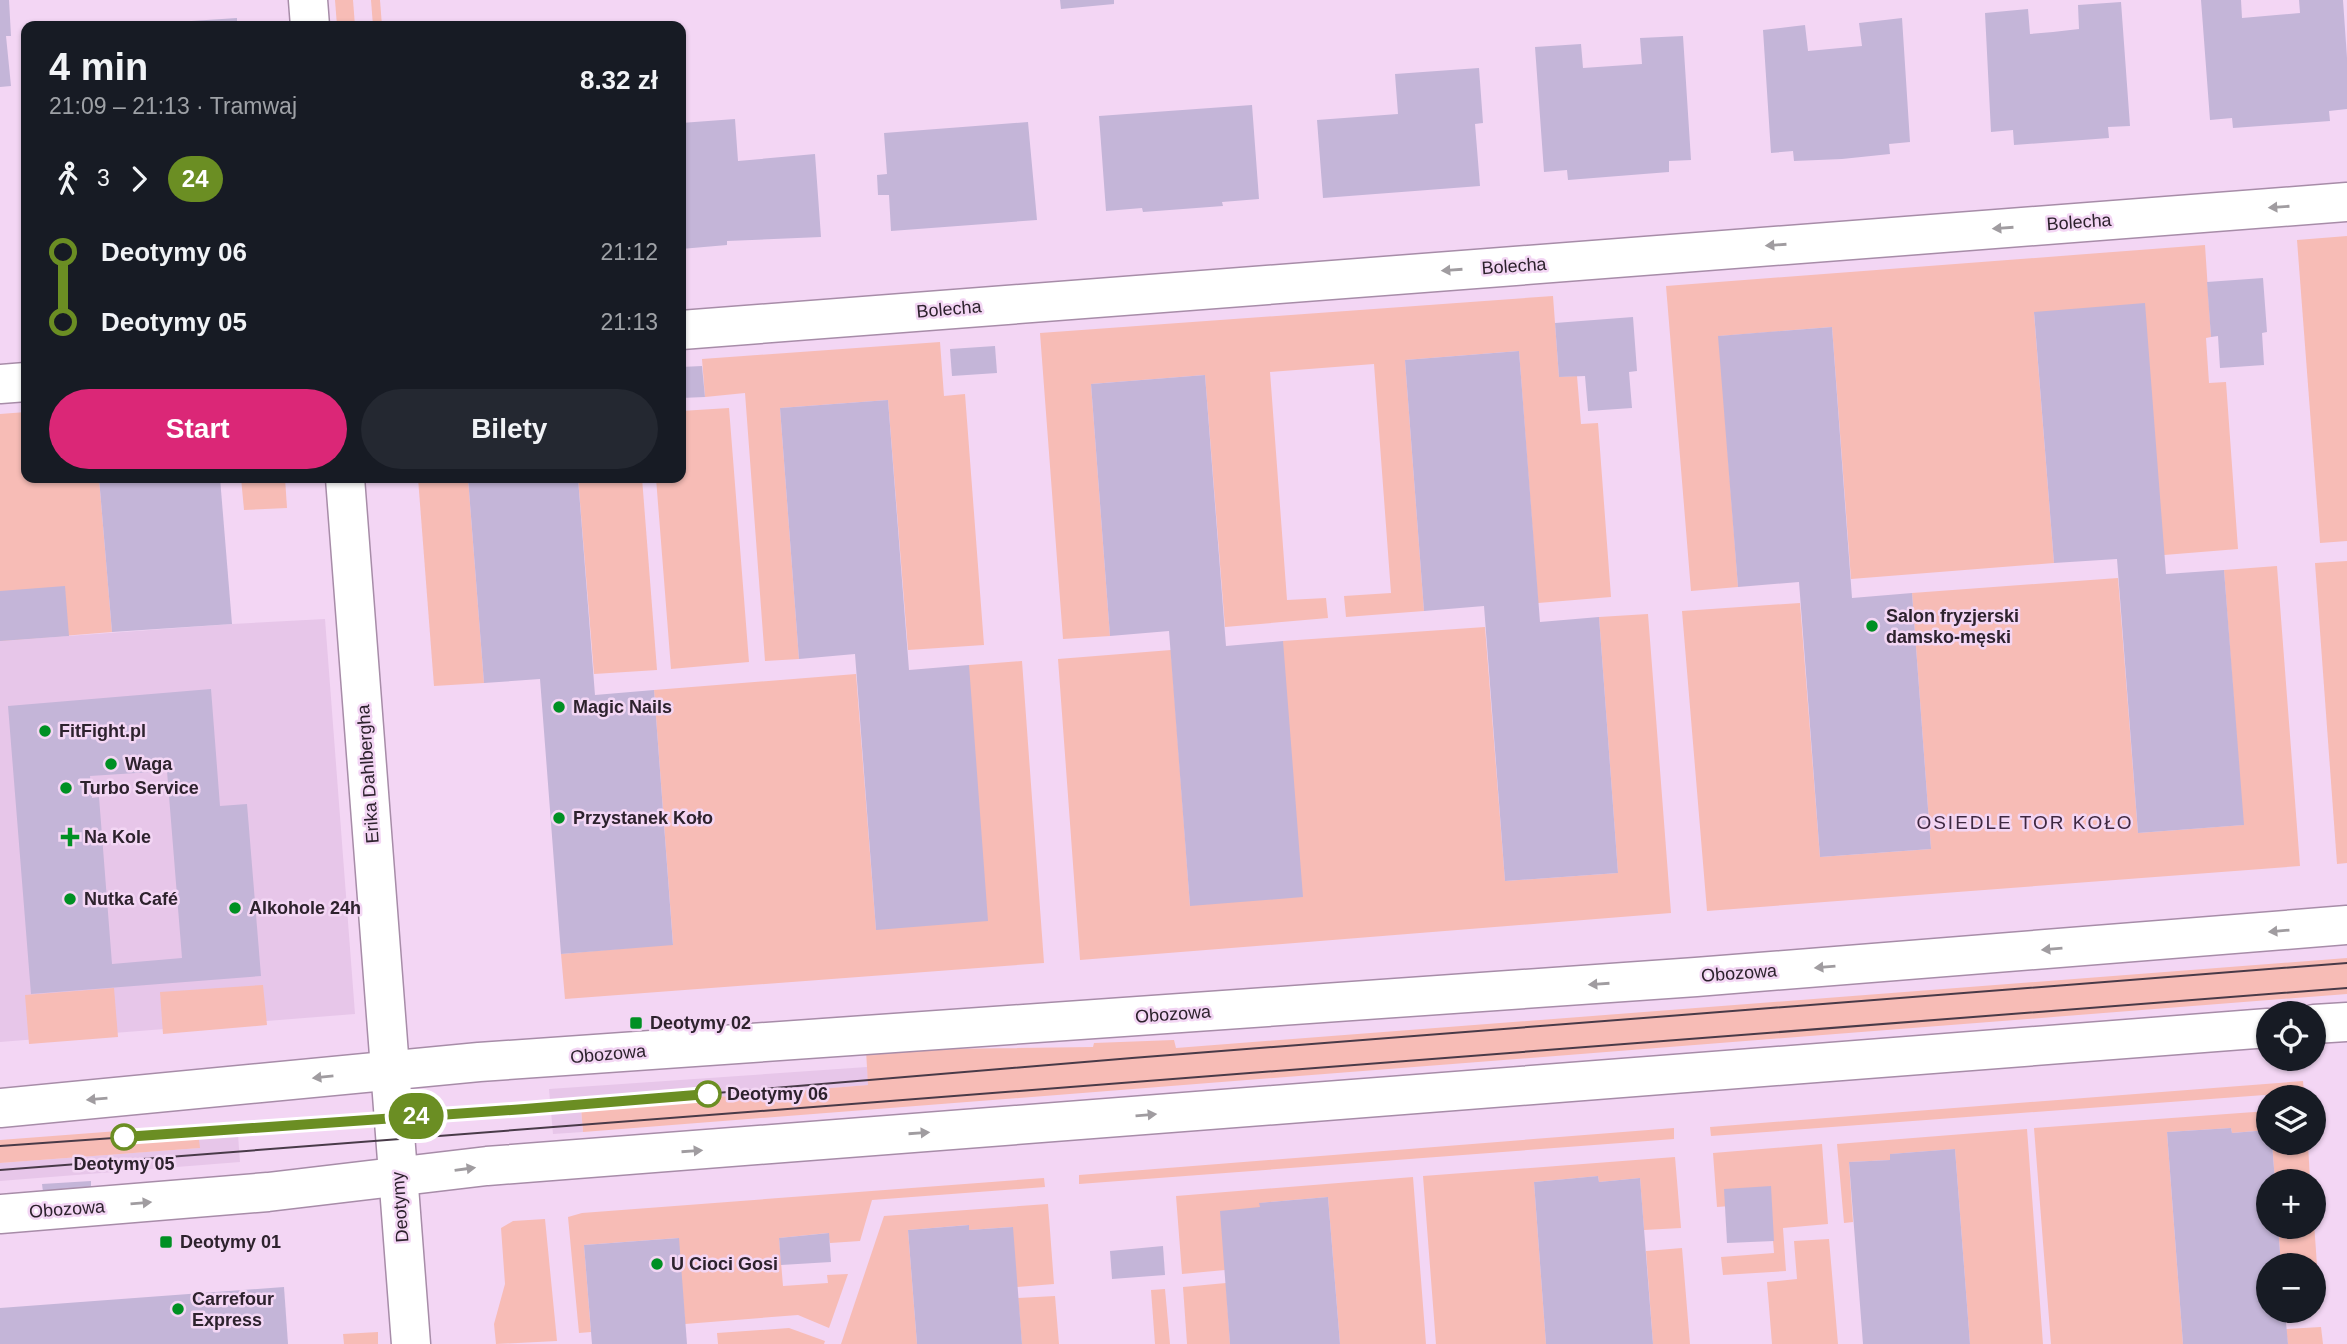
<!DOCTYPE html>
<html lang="pl">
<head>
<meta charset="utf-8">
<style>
	:root { --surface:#171b24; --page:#242831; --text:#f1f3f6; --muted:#9ea1a6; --accent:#db2777 }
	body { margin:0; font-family:Arial,sans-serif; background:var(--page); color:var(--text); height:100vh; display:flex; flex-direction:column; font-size:26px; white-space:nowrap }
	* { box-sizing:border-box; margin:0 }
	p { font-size:23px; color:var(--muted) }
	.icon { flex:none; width:38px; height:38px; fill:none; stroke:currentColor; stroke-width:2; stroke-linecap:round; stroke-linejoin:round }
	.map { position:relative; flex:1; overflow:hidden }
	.details { position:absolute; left:21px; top:21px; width:665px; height:462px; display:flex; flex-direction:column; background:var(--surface); border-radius:14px; box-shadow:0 2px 5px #0004 }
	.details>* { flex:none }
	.badge { padding:0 14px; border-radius:23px; font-size:24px; line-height:46px }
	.buttons { position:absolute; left:2256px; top:1001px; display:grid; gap:14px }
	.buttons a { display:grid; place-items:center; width:70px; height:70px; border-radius:50%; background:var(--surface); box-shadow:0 2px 5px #0004; font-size:35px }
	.map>.badge { position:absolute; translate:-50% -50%; box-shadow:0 0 0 4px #fff }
	.legs { display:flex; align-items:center; gap:10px; height:77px; padding:0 28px; font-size:23px }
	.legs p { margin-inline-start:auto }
	.headline { display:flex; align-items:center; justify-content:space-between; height:119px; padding:0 28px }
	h1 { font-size:38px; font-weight:800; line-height:52px }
	.cta { display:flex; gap:14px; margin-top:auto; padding:14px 28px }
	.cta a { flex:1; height:80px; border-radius:42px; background:var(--accent); color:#fff; font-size:28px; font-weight:800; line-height:80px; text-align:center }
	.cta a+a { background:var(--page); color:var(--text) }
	ul { padding:0 28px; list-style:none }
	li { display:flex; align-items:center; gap:24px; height:70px; font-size:26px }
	li i { display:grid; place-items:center; width:10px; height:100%; margin:0 9px; background:currentColor }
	li i::after { content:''; width:18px; height:18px; margin:-9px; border:5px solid; border-radius:50%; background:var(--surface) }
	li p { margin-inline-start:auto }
	li:first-child i { background:linear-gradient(#0000 50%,currentColor 0) }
	li:last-child i { background:linear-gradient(currentColor 50%,#0000 0) }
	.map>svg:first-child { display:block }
</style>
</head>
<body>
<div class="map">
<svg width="2347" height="1344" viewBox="0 0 2347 1344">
	<rect width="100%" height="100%" fill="#f3d6f4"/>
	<!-- built -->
	<g fill="#e7c6e9">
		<path d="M325,619L355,1014L0,1042V641L232,624Z"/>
		<path d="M867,1067L869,1085L581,1108L583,1132L553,1134L549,1089Z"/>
		<path d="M237,1121L240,1162L0,1181V1163L199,1148L197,1125Z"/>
	</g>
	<!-- green -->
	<g fill="#f7bcb6">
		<path d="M335,0H353L355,26H337Z"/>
		<path d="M371,0H380L382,26H373Z"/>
		<path d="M2347,236V541L2320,543L2297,240Z"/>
		<path d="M2205,245L2211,337L2206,338L2209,383L2226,382L2238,549L2164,555L2034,313L2054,563L1851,579L1832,327L1719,336L1738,587L1691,591L1666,286Z"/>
		<path d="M1553,296L1559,377L1577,376L1581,424L1598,423L1611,597L1538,603L1519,351L1405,360L1424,611L1346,617L1344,596L1391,593L1374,364L1270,372L1287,600L1326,598L1328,618L1225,627L1205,375L1091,384L1110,636L1063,639L1040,333Z"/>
		<path d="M940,342L944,396L965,394L984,645L908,650L888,400L780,408L799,659L765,661L745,393L705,397L702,359Z"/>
		<path d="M729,408L749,662L671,669L656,478H681V411Z"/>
		<path d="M26,412V478H99L112,632L0,641V414Z"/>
		<path d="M241,478H285L287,508L244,510Z"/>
		<path d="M418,478H468L484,683L434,686Z"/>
		<path d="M578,478H642L657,670L594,674Z"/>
		<path d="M2347,561V863L2337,864L2315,563Z"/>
		<path d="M2277,566L2300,866L1707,911L1682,611L1800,603L1820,857L1931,849L1912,593L2118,578L2138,833L2243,825L2224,570Z"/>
		<path d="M1648,614L1671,913L1080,960L1058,659L1171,650L1190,906L1283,641L1485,627L1505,881L1618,873L1599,617Z"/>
		<path d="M1022,661L1044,963L565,999L561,954L673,944L654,690L856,674L876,930L969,665Z"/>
		<path d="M2347,958V994L583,1132L581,1108L868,1085L866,1050L1093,1047L1094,1043L1174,1040L1176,1048Z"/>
		<path d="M263,985L267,1025L163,1034L160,992Z"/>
		<path d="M114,988L118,1037L29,1044L25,995Z"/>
		<path d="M2303,1081L2304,1092L1711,1136L1710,1127Z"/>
		<path d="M2268,1111V1130L2232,1133L2231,1128L2167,1132L2183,1344H2051L2034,1128Z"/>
		<path d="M197,1125L200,1148L0,1163V1140Z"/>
		<path d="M1674,1128V1139L1079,1184V1175Z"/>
		<path d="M2027,1129L2043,1344H1970L1955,1149L1891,1154L1890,1160L1849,1162L1853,1222L1844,1223L1837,1144Z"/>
		<path d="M2272,1143H2308L2310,1181H2275Z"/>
		<path d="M1822,1144L1828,1224L1783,1228L1786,1271L1723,1275L1721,1257L1774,1253L1770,1203L1717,1207L1713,1153Z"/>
		<path d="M1675,1157L1681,1228L1644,1230L1640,1178L1599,1182L1598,1176L1534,1182L1546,1344H1436L1423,1176Z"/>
		<path d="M1413,1177L1426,1344H1340L1328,1197L1260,1203V1207L1225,1270L1182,1274L1176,1196Z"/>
		<path d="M1044,1178L1045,1187L872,1200L860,1241L830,1243L828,1233L779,1238L783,1286L828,1283L827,1275L848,1274L829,1328L798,1315L685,1324L678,1238L584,1245L591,1332L579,1333L568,1217L582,1213Z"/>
		<path d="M1048,1204L1054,1284L1017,1287L1012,1227L969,1230L968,1225L908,1230L917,1344H841L884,1216Z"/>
		<path d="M545,1219L557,1341L496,1344L494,1324L505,1284L501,1228L513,1221Z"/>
		<path d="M2314,1222L2320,1309L2314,1310V1265H2281L2278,1227H2314Z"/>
		<path d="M1829,1239L1838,1344H1772L1767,1282L1797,1279L1794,1241Z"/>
		<path d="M1682,1248L1690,1344H1653L1646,1251Z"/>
		<path d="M1226,1283L1230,1344H1187L1183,1287Z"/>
		<path d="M1165,1289L1170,1344H1155L1151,1290Z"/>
		<path d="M1055,1296L1059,1344H1022L1018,1298Z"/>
		<path d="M2321,1327L2323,1344H2288L2286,1329Z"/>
		<path d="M789,1328L825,1341L824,1344H718L717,1333Z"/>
		<path d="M378,1332V1344H344L343,1334Z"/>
	</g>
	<!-- building -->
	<g fill="#c4b5d8" fill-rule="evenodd">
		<path d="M0,0H9L11,36H6L11,86L0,87Z"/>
		<path d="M1060,0H1114V4L1061,9Z"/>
		<path d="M2201,0H2241L2242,18L2300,13L2299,0H2343L2347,58V109L2329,111L2330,121L2233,128L2232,118L2210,120Z"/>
		<path d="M2121,2L2130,126L2108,127L2109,138L2014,145L2013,130L1991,132L1985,13L2028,9L2030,34L2053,32L2079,29L2078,5Z"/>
		<path d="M237,18V26H147L146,24Z"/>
		<path d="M1902,18L1910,142L1889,144L1890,154L1842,159L1794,161L1793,151L1771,153L1763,30L1805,25L1808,51L1862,46L1859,23Z"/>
		<path d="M1683,36L1691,160L1669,161V172L1568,180L1567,170L1544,172L1535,47L1581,44L1583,68L1642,64L1640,38Z"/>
		<path d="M1479,68L1483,123L1475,124L1480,186L1323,198L1317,120L1398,114L1395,74Z"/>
		<path d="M1252,105L1259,199L1222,202L1223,206L1143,212L1142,208L1106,211L1099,116Z"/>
		<path d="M735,119L738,161L815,154L821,237L727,241V245L681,249V123Z"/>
		<path d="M1028,122L1037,220L891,231L889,195H878L877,175L887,174L884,133Z"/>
		<path d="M2263,278L2267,332L2262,333L2264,365L2220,368L2218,336L2211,337L2207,282Z"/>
		<path d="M2145,303L2166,574L2224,570L2244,825L2138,833L2117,559L2054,563L2034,312Z"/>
		<path d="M1633,317L1637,371L1629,372L1632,408L1588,411L1585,376L1559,377L1555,323Z"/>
		<path d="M1832,327L1852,598L1912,593L1931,849L1820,857L1799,582L1738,587L1718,336Z"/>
		<path d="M995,346L997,373L952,376L950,349Z"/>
		<path d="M1519,351L1540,622L1599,617L1618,873L1505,881L1484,606L1424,611L1405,360Z"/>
		<path d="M702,366L705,397L681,398V367Z"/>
		<path d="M1205,375L1226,646L1283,641L1303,897L1190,906L1169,631L1110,636L1091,384Z"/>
		<path d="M888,400L909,670L969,665L988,921L876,930L855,654L799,659L780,408Z"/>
		<path d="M99,478H220L232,624L112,632Z"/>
		<path d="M468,478H578L595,695L654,690L673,945L561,954L540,679L484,683Z"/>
		<path d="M65,586L69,636L0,641V591Z"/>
		<path d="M211,689L220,806L247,804L261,976L31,994L8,706ZM167,771L182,958L112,964L99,797L92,798L90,776Z"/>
		<path d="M2231,1128L2232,1133L2268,1130V1143H2272L2275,1181H2268V1227H2278L2281,1265H2268V1311H2285L2288,1344H2183L2167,1132Z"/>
		<path d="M1955,1149L1970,1344H1863L1849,1162L1890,1160V1154Z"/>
		<path d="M1598,1176L1599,1182L1640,1178L1653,1344H1546L1534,1182Z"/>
		<path d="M91,1181V1188L43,1192L42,1184Z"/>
		<path d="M1771,1186L1774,1241L1727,1243L1724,1189Z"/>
		<path d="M1328,1197L1340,1344H1230L1220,1211L1260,1207L1259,1203Z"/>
		<path d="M969,1225V1230L1013,1227L1022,1344H917L908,1230Z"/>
		<path d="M829,1233L831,1262L781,1265L779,1238Z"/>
		<path d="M679,1238L687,1344H592L584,1245Z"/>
		<path d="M1163,1246L1165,1275L1112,1279L1110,1251Z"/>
		<path d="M284,1287L288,1344H0V1308Z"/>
	</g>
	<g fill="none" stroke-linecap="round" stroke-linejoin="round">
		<defs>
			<g id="minor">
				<path d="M308,0L310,26"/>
				<path d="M681,330L2347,202"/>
				<path d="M0,384L26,382"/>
				<path d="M345,478L411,1344"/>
				<path d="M2314,1024L2347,1022"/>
				<path d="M0,1108L479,1062L1696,977L2347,925"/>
				<path d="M0,1214L268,1192L487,1166L2268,1028"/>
			</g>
		</defs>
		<!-- minor casing -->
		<use href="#minor" stroke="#a78ca8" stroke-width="41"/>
		<!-- minor -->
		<use href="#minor" stroke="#fff" stroke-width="38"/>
		<!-- tram -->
		<g stroke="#483a48" stroke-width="2">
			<path d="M0,1146L525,1109L1132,1058L2347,963"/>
			<path d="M0,1170L2347,988"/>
		</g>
	</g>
	<!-- one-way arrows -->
	<defs><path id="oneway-solid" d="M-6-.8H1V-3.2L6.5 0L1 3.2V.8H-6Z" transform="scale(1.75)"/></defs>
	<g fill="#a09ca0">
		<use href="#oneway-solid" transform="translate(2279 207) rotate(176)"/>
		<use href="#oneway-solid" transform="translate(2003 228) rotate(176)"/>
		<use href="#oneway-solid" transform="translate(1776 245) rotate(176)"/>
		<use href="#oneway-solid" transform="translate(1452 270) rotate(176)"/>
		<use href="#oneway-solid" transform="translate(2279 931) rotate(175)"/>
		<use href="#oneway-solid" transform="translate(2052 949) rotate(175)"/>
		<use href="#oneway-solid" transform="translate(1825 967) rotate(175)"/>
		<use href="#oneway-solid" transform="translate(1599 984) rotate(176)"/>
		<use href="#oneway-solid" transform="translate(323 1077) rotate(174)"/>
		<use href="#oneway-solid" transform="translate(97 1099) rotate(175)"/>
		<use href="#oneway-solid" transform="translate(1146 1115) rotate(-5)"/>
		<use href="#oneway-solid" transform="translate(919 1133) rotate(-4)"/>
		<use href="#oneway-solid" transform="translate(692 1151) rotate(-4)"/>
		<use href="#oneway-solid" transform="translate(465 1169) rotate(-8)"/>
		<use href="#oneway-solid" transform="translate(141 1203) rotate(-5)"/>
	</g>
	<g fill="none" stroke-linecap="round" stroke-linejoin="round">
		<defs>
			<path id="line-1" d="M124,1137L525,1109L708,1094"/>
		</defs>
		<!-- line-1 casing -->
		<use href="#line-1" stroke="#fff" stroke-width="16"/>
		<!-- line-1 -->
		<use href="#line-1" stroke="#6b8e23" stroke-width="10"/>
	</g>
	<!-- markers -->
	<g fill="#009023" stroke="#f3d6f4" stroke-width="2.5">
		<circle cx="1872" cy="626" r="7"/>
		<circle cx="559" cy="707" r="7"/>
		<circle cx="45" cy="731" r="7"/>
		<circle cx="111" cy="764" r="7"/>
		<circle cx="66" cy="788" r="7"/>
		<circle cx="559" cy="818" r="7"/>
		<path d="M66.5 826.5h7v7h7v7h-7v7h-7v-7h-7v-7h7z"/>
		<circle cx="70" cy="899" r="7"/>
		<circle cx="235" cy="908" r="7"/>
		<rect x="629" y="1016" width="14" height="14" rx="3.5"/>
		<rect x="159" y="1235" width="14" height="14" rx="3.5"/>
		<circle cx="657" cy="1264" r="7"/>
		<circle cx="178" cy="1309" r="7"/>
	</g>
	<g fill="#fff" stroke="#6b8e23" stroke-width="3.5">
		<circle cx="708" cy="1094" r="12"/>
		<circle cx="124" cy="1137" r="12"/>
	</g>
	<g text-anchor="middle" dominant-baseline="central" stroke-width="5" stroke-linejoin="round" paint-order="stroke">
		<!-- street labels -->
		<g font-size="18" fill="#2d222d" stroke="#f3d6f4">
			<text transform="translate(2079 222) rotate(-4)">Bolecha</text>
			<text transform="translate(1514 266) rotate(-4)">Bolecha</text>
			<text transform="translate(949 309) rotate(-5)">Bolecha</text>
			<text transform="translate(368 774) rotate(-94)">Erika Dahlbergha</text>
			<text transform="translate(1739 973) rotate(-4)">Obozowa</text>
			<text transform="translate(1173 1014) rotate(-4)">Obozowa</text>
			<text transform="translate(608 1054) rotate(-5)">Obozowa</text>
			<text transform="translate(400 1207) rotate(-94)">Deotymy</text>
			<text transform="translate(67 1209) rotate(-4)">Obozowa</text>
		</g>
		<!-- poi labels -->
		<g font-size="18" font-weight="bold" fill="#2d222d" stroke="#f3d6f4" text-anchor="start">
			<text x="1886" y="616">Salon fryzjerski<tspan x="1886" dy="21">damsko-męski</tspan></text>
			<text x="573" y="707">Magic Nails</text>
			<text x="59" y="731">FitFight.pl</text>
			<text x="125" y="764">Waga</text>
			<text x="80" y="788">Turbo Service</text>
			<text x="573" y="818">Przystanek Koło</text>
			<text x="84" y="837">Na Kole</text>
			<text x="84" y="899">Nutka Café</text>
			<text x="249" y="908">Alkohole 24h</text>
			<text x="650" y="1023">Deotymy 02</text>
			<text x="180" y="1242">Deotymy 01</text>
			<text x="671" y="1264">U Cioci Gosi</text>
			<text x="192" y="1299">Carrefour<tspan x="192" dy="21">Express</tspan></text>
		</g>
		<!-- stop labels -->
		<g font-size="18" font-weight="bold" fill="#2d222d" stroke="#f3d6f4" text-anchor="start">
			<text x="727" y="1094">Deotymy 06</text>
			<text x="124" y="1164" text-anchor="middle">Deotymy 05</text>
		</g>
		<!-- neighbourhood labels -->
		<g font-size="19" letter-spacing="2" fill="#3e2840" stroke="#f3d6f4">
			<text x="2025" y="822">OSIEDLE TOR KOŁO</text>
		</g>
	</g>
</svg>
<div class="buttons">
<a><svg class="icon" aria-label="locate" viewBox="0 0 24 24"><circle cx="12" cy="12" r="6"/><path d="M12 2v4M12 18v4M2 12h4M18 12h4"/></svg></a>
<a><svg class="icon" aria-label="layers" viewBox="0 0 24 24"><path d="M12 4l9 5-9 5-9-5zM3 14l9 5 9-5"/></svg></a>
<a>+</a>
<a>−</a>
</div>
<b class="badge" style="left:416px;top:1116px;background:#6b8e23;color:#fff">24</b>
<section class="details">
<div class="headline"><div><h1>4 min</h1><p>21:09 – 21:13 · Tramwaj</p></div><b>8.32 zł</b></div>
<div class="legs"><svg class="icon" aria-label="walk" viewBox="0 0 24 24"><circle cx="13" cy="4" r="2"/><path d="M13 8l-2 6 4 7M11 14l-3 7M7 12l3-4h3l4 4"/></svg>3<svg class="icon" aria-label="forward" viewBox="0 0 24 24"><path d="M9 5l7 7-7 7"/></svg><b class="badge" style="background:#6b8e23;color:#fff">24</b></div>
<ul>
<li><i style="color:#6b8e23"></i><b>Deotymy 06</b><p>21:12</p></li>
<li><i style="color:#6b8e23"></i><b>Deotymy 05</b><p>21:13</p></li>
</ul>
<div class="cta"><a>Start</a><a>Bilety</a></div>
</section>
</div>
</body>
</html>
